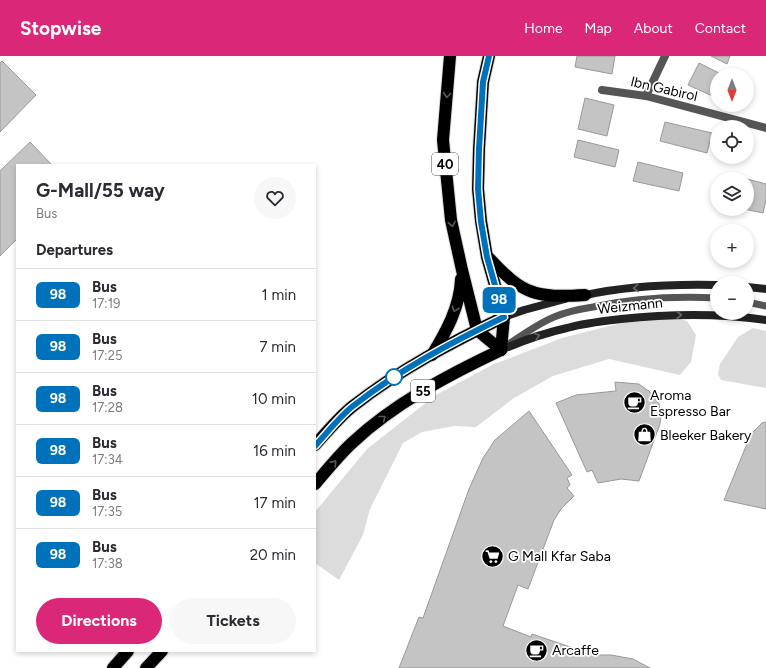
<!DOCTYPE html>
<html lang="en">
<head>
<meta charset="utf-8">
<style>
	:root { --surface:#fff; --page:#f7f7f7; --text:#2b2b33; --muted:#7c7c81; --line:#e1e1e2; --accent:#db2777 }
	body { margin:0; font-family:Figtree,sans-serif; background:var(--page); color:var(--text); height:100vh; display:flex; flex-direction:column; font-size:15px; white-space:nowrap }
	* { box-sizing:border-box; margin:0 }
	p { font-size:13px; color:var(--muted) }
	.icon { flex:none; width:22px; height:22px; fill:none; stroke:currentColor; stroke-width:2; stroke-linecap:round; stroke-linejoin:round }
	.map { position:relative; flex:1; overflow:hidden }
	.panel { position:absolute; left:16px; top:108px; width:300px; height:488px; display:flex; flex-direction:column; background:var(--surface); border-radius:0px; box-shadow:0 2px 6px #0003 }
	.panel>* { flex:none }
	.badge { padding:0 8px; border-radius:6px; font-size:14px; line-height:26px }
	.needle { width:26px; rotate:180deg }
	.fabs { position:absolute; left:710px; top:12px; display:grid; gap:8px }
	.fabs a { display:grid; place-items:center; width:44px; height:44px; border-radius:50%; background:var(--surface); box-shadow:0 2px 6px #0003; font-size:20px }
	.map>.badge { position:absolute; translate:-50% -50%; box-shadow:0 0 0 2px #fff }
	h2 { padding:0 20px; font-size:15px; line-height:36px }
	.round { display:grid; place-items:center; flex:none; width:42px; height:42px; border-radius:21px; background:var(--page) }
	.headline { display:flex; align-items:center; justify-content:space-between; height:68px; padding:0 20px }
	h1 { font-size:19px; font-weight:700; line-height:30px }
	.primary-button { display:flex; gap:8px; margin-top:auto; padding:8px 20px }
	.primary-button a { flex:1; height:46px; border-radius:24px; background:var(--accent); color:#fff; font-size:16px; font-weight:700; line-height:46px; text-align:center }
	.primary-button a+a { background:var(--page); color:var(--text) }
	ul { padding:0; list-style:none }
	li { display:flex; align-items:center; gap:12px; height:52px; padding:0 20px; border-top:1px solid var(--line) }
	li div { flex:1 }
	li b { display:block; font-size:15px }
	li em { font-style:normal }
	li .badge { min-width:44px; font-weight:700; text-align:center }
	header { display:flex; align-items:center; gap:24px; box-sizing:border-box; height:56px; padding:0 20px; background:var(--accent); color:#fff }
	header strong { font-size:19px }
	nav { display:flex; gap:22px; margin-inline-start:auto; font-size:14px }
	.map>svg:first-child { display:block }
</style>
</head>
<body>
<header>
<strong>Stopwise</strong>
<nav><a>Home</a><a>Map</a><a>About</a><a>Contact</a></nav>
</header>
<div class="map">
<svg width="766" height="612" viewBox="0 0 766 612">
	<rect width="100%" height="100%" fill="#fff"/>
	<!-- green -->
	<g fill="#dcdcdc">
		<path d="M672,261L687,265L696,279L691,306L680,319L609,303L553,320L514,342L476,371L454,370L422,376L403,387L370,453L363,479L339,524L315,507V456L367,393L436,339L494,308L562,282L633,264Z"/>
		<path d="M753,272L766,275V332L721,324L718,318L720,308L738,281Z"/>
	</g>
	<!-- building -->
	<g fill="#c4c4c4" stroke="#999">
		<path d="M577,0H615L612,18L575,11Z"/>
		<path d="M711,0H730L727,8Z"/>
		<path d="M2,5L36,39L0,76V7Z"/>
		<path d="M699,7L723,19H717V42L688,29Z"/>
		<path d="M585,42L614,49L607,80L578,73Z"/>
		<path d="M665,66L712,77L707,97L660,85Z"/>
		<path d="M578,84L619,94L615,111L574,101Z"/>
		<path d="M30,86L52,109H17V183L0,200V115Z"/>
		<path d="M638,106L683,117L679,135L633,125Z"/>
		<path d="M747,123L766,128V144L763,157L744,153H747Z"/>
		<path d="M615,326L639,328L650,336L659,348L661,361L660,368L639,425L621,423L598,427L592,414L587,416L556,347L576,339L616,335Z"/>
		<path d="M529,355L572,419L567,422L570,429L567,432L574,440L561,453L554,464L528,533L518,529L503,570L531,581L532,578L594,599H611L633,603L650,612H399L419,561L423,562L469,433L483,402L495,384Z"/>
		<path d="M766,366V453L724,444L751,378L762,367Z"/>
	</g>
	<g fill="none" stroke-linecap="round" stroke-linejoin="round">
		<defs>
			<g id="highway">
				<path d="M450,0L443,84L451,164L462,214L477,274L501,294"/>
				<path d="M489,0L483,26L479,93L478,133L481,165L487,201L504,261L501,294"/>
				<path d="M489,202C523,239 536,242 585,239"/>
				<path d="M432,299C446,276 460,251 461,223"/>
				<path d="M315,389C327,376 339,361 353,350C399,314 452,286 504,261"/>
				<path d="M315,428C327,414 339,399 352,387C393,348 450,318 501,294"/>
				<path d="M113,612L128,595"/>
				<path d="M146,612L162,595"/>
			</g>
		</defs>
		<!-- highway casing -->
		<use href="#highway" stroke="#dbdbdb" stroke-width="14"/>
		<!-- lane -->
		<g stroke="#555" stroke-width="7">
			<path d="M747,246L766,250"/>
			<path d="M507,289C523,279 537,268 554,261C566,256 580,253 593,251C634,242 675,240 717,242"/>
		</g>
		<!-- street -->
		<g stroke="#555" stroke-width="8">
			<path d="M602,34L646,40L766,72"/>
			<path d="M646,40L665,0"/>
		</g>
		<!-- secondary -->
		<g stroke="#222" stroke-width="8">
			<path d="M747,231L766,233"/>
			<path d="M581,240C625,230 672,228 717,229"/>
			<path d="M504,261L524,254L565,243"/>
			<path d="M501,294C522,285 544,277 567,272C584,267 603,265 621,263C669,258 718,257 766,264"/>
		</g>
		<!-- highway -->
		<use href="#highway" stroke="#000" stroke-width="12"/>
	</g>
	<!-- one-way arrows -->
	<defs><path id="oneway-chevron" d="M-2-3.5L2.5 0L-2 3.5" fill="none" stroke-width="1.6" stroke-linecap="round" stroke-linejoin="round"/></defs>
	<g stroke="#595959">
		<use href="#oneway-chevron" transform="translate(447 39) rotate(95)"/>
		<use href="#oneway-chevron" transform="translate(452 168) rotate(79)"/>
		<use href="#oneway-chevron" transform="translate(455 253) rotate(109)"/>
		<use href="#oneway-chevron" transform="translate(383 362) rotate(-39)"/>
		<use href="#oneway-chevron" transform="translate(334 407) rotate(-48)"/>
	</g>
	<g stroke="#646464">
		<use href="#oneway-chevron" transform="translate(636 232) rotate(175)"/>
		<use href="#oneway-chevron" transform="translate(679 259)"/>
		<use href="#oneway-chevron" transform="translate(537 280) rotate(-17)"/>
	</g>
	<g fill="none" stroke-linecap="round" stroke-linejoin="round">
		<defs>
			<path id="line" d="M315,390C327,377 339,361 353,350C399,314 452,286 504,261L487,201L481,166L478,133L479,93L483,26L489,0"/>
		</defs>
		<!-- line casing -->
		<use href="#line" stroke="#fff" stroke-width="9"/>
		<!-- line -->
		<use href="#line" stroke="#0072bc" stroke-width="6"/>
	</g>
	<!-- icons -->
	<defs>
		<symbol id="cafe-disc" viewBox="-11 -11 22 22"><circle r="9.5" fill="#000" stroke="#fff"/><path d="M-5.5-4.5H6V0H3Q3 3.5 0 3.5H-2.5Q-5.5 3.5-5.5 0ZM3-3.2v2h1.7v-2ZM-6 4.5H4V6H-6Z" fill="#fff"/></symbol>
		<symbol id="shop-disc" viewBox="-11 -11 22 22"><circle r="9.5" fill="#000" stroke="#fff"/><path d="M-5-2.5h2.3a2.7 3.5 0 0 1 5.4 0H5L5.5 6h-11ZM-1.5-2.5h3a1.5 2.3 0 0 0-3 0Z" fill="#fff"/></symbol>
		<symbol id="supermarket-disc" viewBox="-11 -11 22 22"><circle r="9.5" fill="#000" stroke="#fff"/><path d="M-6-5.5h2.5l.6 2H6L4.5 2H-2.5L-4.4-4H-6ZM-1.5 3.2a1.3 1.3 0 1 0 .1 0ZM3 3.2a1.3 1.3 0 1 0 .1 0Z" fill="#fff"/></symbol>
	</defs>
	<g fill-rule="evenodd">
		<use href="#cafe-disc" x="622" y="334" width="25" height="25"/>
		<use href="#shop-disc" x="632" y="366" width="25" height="25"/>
		<use href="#supermarket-disc" x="480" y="488" width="25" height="25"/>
		<use href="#cafe-disc" x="524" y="582" width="25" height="25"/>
	</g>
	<!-- markers -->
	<circle fill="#fff" stroke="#0072bc" stroke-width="2" cx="394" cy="321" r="8"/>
	<g text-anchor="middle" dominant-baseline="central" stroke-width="3.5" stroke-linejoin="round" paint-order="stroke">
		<!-- shield labels -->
		<g fill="#fff" stroke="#4c4c4c" stroke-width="1">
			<rect x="432" y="97" width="26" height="22" rx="3"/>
			<rect x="411" y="324" width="24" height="22" rx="3"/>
		</g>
		<g font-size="13" font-weight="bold" fill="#000">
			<text x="445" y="108">40</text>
			<text x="423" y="335">55</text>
		</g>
		<!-- street labels -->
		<g font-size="14" fill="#000" stroke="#fff">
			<text transform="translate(664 33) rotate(13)">Ibn Gabirol</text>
			<text transform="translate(630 250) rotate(-6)">Weizmann</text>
		</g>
		<!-- poi labels -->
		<g font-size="14" fill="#000" stroke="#fff" text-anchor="start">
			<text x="650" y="339">Aroma<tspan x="650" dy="16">Espresso Bar</tspan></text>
			<text x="660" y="379">Bleeker Bakery</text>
			<text x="508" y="500">G Mall Kfar Saba</text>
			<text x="552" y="594">Arcaffe</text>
		</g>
	</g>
</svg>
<div class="fabs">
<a><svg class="needle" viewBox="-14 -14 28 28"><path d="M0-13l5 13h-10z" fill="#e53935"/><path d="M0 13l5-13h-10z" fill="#7c7c81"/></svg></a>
<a><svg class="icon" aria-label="locate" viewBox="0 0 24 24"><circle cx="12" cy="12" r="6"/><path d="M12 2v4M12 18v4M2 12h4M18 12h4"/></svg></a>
<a><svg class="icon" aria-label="layers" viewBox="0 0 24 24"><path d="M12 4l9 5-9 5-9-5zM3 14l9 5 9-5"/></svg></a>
<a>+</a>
<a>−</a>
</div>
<b class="badge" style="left:499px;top:244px;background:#0072bc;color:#fff">98</b>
<section class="panel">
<div class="headline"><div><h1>G-Mall/55 way</h1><p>Bus</p></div><a class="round"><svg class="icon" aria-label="heart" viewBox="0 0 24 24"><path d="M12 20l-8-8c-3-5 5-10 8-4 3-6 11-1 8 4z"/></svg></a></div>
<h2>Departures</h2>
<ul>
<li><span class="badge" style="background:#0072bc;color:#fff">98</span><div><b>Bus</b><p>17:19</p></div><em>1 min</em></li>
<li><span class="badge" style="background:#0072bc;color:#fff">98</span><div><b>Bus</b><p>17:25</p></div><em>7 min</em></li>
<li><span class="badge" style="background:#0072bc;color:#fff">98</span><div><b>Bus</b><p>17:28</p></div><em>10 min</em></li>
<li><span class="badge" style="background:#0072bc;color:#fff">98</span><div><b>Bus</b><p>17:34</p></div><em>16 min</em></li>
<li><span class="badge" style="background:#0072bc;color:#fff">98</span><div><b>Bus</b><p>17:35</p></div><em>17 min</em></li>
<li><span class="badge" style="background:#0072bc;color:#fff">98</span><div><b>Bus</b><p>17:38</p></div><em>20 min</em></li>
</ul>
<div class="primary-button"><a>Directions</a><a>Tickets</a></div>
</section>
</div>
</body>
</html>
